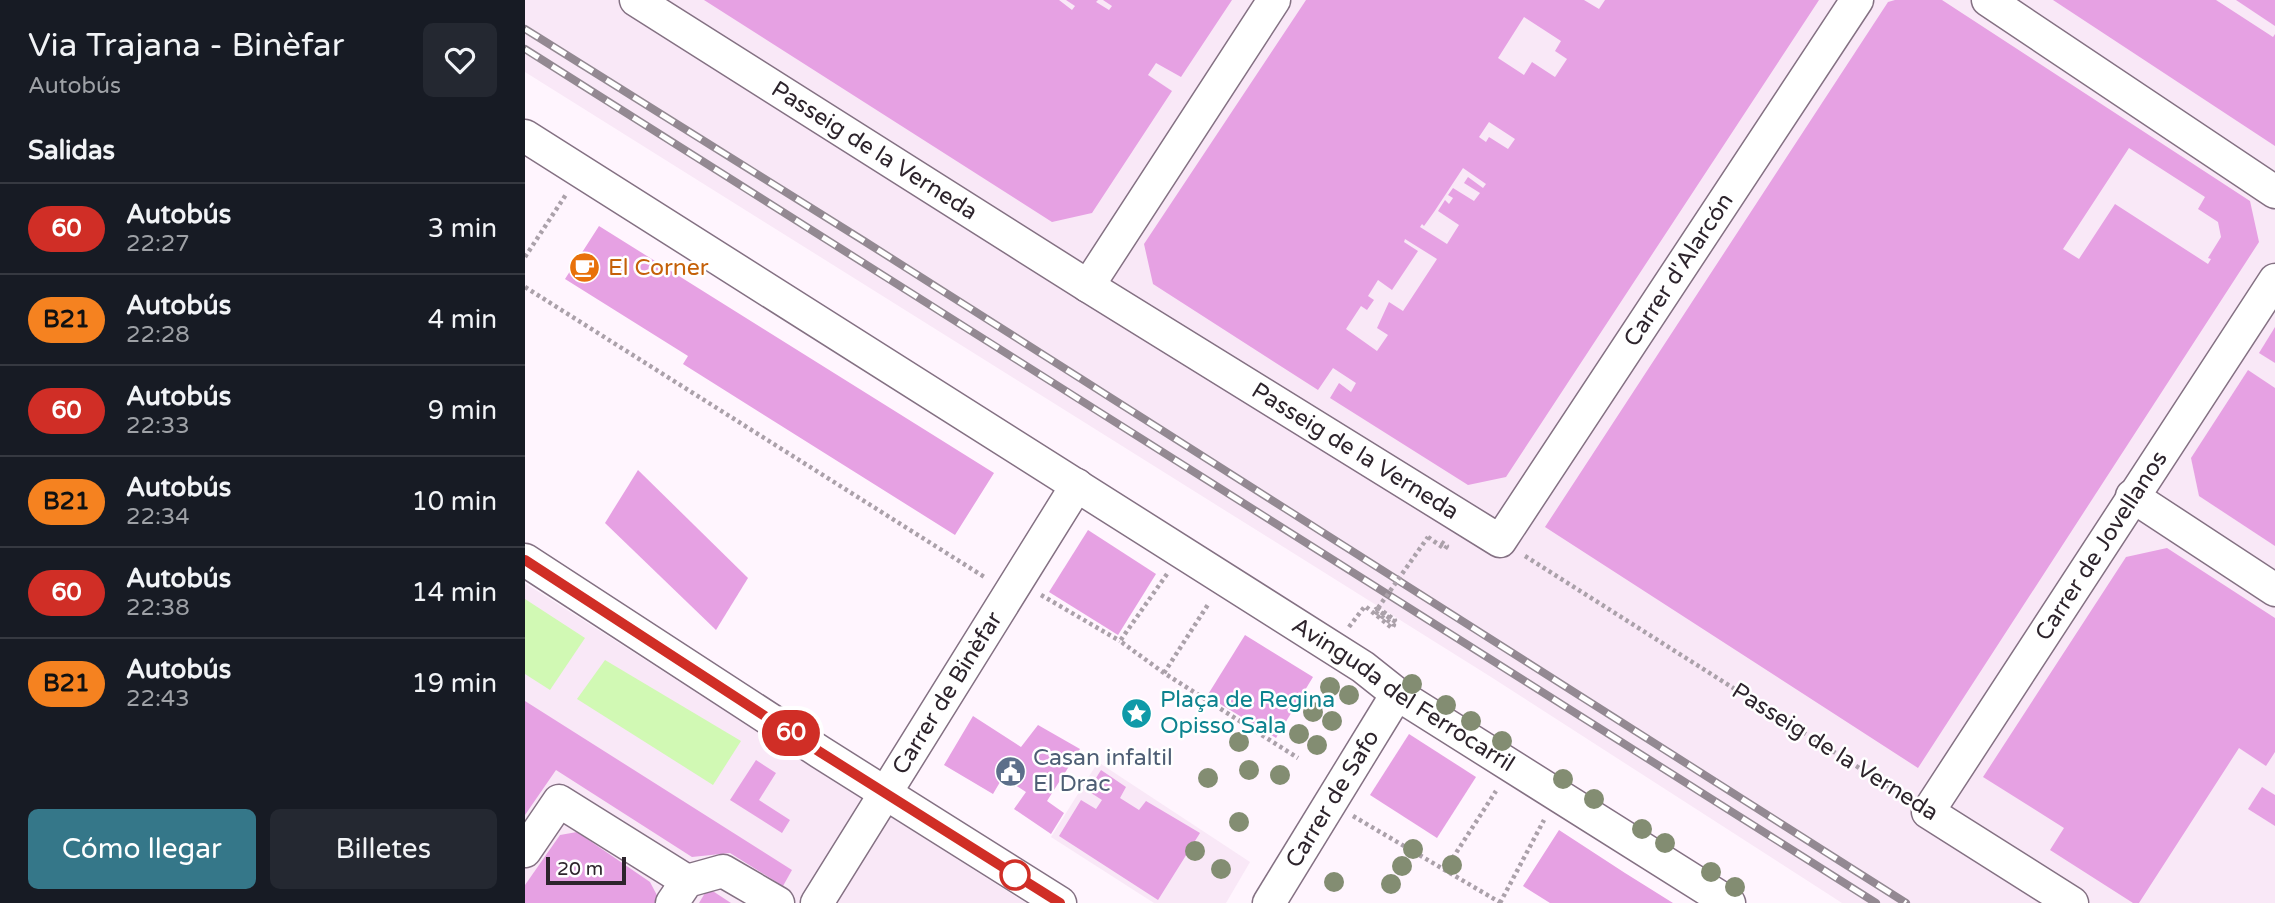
<!DOCTYPE html>
<html lang="es">
<head>
<meta charset="utf-8">
<style>
	:root { --surface:#171b24; --page:#242831; --text:#f1f3f6; --muted:#9ea1a6; --line:#363941; --accent:#357789 }
	body { margin:0; font-family:"Varela Round",sans-serif; background:var(--page); color:var(--text); height:100vh; display:flex; flex-direction:column; font-size:26px; white-space:nowrap }
	* { box-sizing:border-box; margin:0 }
	p { font-size:23px; color:var(--muted) }
	.icon { flex:none; width:38px; height:38px; fill:none; stroke:currentColor; stroke-width:2; stroke-linecap:round; stroke-linejoin:round }
	.map { position:relative; flex:1; overflow:hidden }
	.panel { display:flex; flex-direction:column; background:var(--surface); width:525px }
	.panel>* { flex:none }
	.badge { padding:0 14px; border-radius:23px; font-size:24px; line-height:46px }
	.scale { position:absolute; left:21px; bottom:18px; width:80px; box-sizing:border-box; padding-left:7px; border:4px solid #2d242c; border-top:0; font-size:19px; line-height:24px; white-space:nowrap; color:#2d242c; -webkit-text-stroke:5px #fff; paint-order:stroke }
	.map>.badge { position:absolute; translate:-50% -50%; box-shadow:0 0 0 4px #fff }
	h2 { padding:0 28px; font-size:26px; line-height:63px }
	.round { display:grid; place-items:center; flex:none; width:74px; height:74px; border-radius:10px; background:var(--page) }
	.summary { display:flex; align-items:center; justify-content:space-between; height:119px; padding:0 28px }
	h1 { font-size:33px; font-weight:600; line-height:52px }
	.primary-button { display:flex; gap:14px; margin-top:auto; padding:14px 28px }
	.primary-button a { flex:1; height:80px; border-radius:10px; background:var(--accent); color:#fff; font-size:28px; font-weight:600; line-height:80px; text-align:center }
	.primary-button a+a { background:var(--page); color:var(--text) }
	ul { padding:0; list-style:none }
	li { display:flex; align-items:center; gap:21px; height:91px; padding:0 28px; border-top:2px solid var(--line) }
	li div { flex:1 }
	li b { display:block; font-size:26px }
	li em { font-style:normal }
	li .badge { min-width:77px; font-weight:700; text-align:center }
	main { display:flex; flex:1; min-height:0 }
	.map>svg:first-child { display:block }
</style>
</head>
<body>
<main>
<section class="panel">
<div class="summary"><div><h1>Via Trajana - Binèfar</h1><p>Autobús</p></div><a class="round"><svg class="icon" aria-label="heart" viewBox="0 0 24 24"><path d="M12 20l-8-8c-3-5 5-10 8-4 3-6 11-1 8 4z"/></svg></a></div>
<h2>Salidas</h2>
<ul>
<li><span class="badge" style="background:#d02e26;color:#fff">60</span><div><b>Autobús</b><p>22:27</p></div><em>3 min</em></li>
<li><span class="badge" style="background:#f58220;color:#111">B21</span><div><b>Autobús</b><p>22:28</p></div><em>4 min</em></li>
<li><span class="badge" style="background:#d02e26;color:#fff">60</span><div><b>Autobús</b><p>22:33</p></div><em>9 min</em></li>
<li><span class="badge" style="background:#f58220;color:#111">B21</span><div><b>Autobús</b><p>22:34</p></div><em>10 min</em></li>
<li><span class="badge" style="background:#d02e26;color:#fff">60</span><div><b>Autobús</b><p>22:38</p></div><em>14 min</em></li>
<li><span class="badge" style="background:#f58220;color:#111">B21</span><div><b>Autobús</b><p>22:43</p></div><em>19 min</em></li>
</ul>
<div class="primary-button"><a>Cómo llegar</a><a>Billetes</a></div>
</section>
<div class="map">
<svg width="1750" height="903" viewBox="0 0 1750 903">
	<rect width="100%" height="100%" fill="#fff5fe"/>
	<!-- built -->
	<g fill="#f9e8f7">
		<path d="M0,0H1750V903H1317L966,677L0,72Z"/>
		<path d="M0,583L501,903H0Z"/>
		<path d="M573,762L725,862L701,903H629L526,837Z"/>
	</g>
	<!-- green -->
	<g fill="#d1f9b4">
		<path d="M0,599L60,638L25,690L0,674Z"/>
		<path d="M80,660L216,741L188,785L52,699Z"/>
	</g>
	<!-- building -->
	<g fill="#e6a1e3" fill-rule="evenodd">
		<path d="M179,0H534L547,10L550,6L541,0H573L571,2L584,10L587,6L578,0H707L656,77L631,63L623,75L647,91L567,213L527,222Z"/>
		<path d="M781,0H1059L1074,9L1080,0H1294L981,477L943,485L805,398L814,383L826,392L831,383L808,368L793,390L628,284L619,244ZM999,17L1036,41L1030,51L1042,59L1030,77L1007,62L999,75L973,58ZM964,122L990,139L983,149L964,137L961,142L954,137ZM938,168L961,184L958,188L943,177L939,183L955,193L949,201L928,188L923,195L928,198L924,204L920,200L913,211L934,225L922,244L895,227L897,224L899,226L909,212ZM880,239L912,259L878,311L864,302L852,328L863,335L852,351L821,329L836,306L842,310L849,300L843,296L853,280L867,290L893,251L879,242Z"/>
		<path d="M1370,0H1417L1725,201L1734,242L1393,768L1020,527L1363,2ZM1604,148L1680,197L1673,209L1693,222L1696,237L1683,258L1686,259L1683,264L1590,204L1554,259L1538,249Z"/>
		<path d="M1528,0H1691L1748,37L1750,34V146Z"/>
		<path d="M1711,0H1750V26Z"/>
		<path d="M74,226L469,473L430,535L158,364L163,356L40,279Z"/>
		<path d="M1750,327V363L1734,353Z"/>
		<path d="M1723,370L1750,388V546L1674,496L1666,458Z"/>
		<path d="M113,470L223,578L191,630L80,523Z"/>
		<path d="M563,530L631,574L593,635L524,592Z"/>
		<path d="M1642,548L1750,618V752L1741,766L1714,748L1614,903H1608L1525,850L1539,828L1458,777L1601,557Z"/>
		<path d="M720,635L788,677L751,738L682,696Z"/>
		<path d="M0,701L267,870L258,886L205,853L167,857L31,770L0,815Z"/>
		<path d="M448,716L496,747L513,725L555,749L522,801L539,813L526,834L489,809L501,792L478,777L468,794L419,765Z"/>
		<path d="M884,734L951,777L912,838L845,795Z"/>
		<path d="M231,760L251,773L234,800L265,820L257,833L205,800Z"/>
		<path d="M576,770L601,787L595,798L614,810L621,801L675,833L633,900L534,836L556,800L571,809L577,800L563,791Z"/>
		<path d="M1737,787L1750,795V826L1723,809Z"/>
		<path d="M1034,830L1100,873L1148,903H1025L998,886Z"/>
		<path d="M52,832L125,882L135,901L134,903H0V885L35,835Z"/>
		<path d="M183,888L206,903H174Z"/>
	</g>
	<g fill="none" stroke-linecap="round" stroke-linejoin="round">
		<defs>
			<g id="minor">
				<path id="s1" d="M111,0L563,286L975,541L1332,0"/>
				<path d="M1463,0L1750,192"/>
				<path id="s2" d="M0,136L838,667L872,694L1204,903"/>
				<path d="M563,286L749,0"/>
				<path d="M1607,496L1750,590"/>
				<path d="M0,560L295,752L535,903"/>
				<path d="M0,851L34,801L162,881"/>
				<path d="M147,903L162,881L198,871L253,903"/>
				<path id="s3" d="M292,903L552,485"/>
				<path id="s4" d="M744,903L872,694"/>
				<path id="s5" d="M1547,903L1403,812L1750,280"/>
			</g>
		</defs>
		<!-- minor casing -->
		<use href="#minor" stroke="#847183" stroke-width="35"/>
		<!-- path -->
		<g stroke="#aba1aa" stroke-width="4.5" stroke-dasharray="3.5 3.5" stroke-linecap="butt">
			<path d="M0,257L42,193"/>
			<path d="M0,287L461,578"/>
			<path d="M903,537L920,549L922,546L915,541"/>
			<path d="M1000,556L1380,797"/>
			<path d="M642,574L595,641L639,673L773,758"/>
			<path d="M516,595L595,641"/>
			<path d="M824,627L840,606L867,628L869,625L849,611L851,609L869,621L870,620L853,608"/>
			<path d="M639,673L684,603"/>
			<path d="M828,816L976,903"/>
			<path d="M920,870L971,791"/>
			<path d="M975,903L1019,820"/>
		</g>
		<!-- minor -->
		<use href="#minor" stroke="#fff" stroke-width="32"/>
		<defs>
			<g id="rail">
				<path d="M0,29L339,241L1381,903"/>
				<path d="M0,49L1351,903"/>
			</g>
		</defs>
		<!-- rail casing -->
		<use href="#rail" stroke="#938992" stroke-width="8"/>
		<!-- rail -->
		<use href="#rail" stroke="#fff" stroke-width="5" stroke-dasharray="16" stroke-linecap="butt"/>
		<!-- path-bridge -->
		<path stroke="#aba1aa" stroke-width="4.5" stroke-dasharray="3.5 3.5" stroke-linecap="butt" d="M853,608L903,537"/>
	</g>
	<!-- trees -->
	<g fill="#838d72">
		<circle cx="887" cy="684" r="10"/>
		<circle cx="805" cy="687" r="10"/>
		<circle cx="824" cy="695" r="10"/>
		<circle cx="921" cy="705" r="10"/>
		<circle cx="788" cy="712" r="10"/>
		<circle cx="807" cy="721" r="10"/>
		<circle cx="946" cy="721" r="10"/>
		<circle cx="774" cy="734" r="10"/>
		<circle cx="977" cy="741" r="10"/>
		<circle cx="714" cy="742" r="10"/>
		<circle cx="792" cy="745" r="10"/>
		<circle cx="724" cy="770" r="10"/>
		<circle cx="755" cy="775" r="10"/>
		<circle cx="683" cy="778" r="10"/>
		<circle cx="1038" cy="779" r="10"/>
		<circle cx="1069" cy="799" r="10"/>
		<circle cx="714" cy="822" r="10"/>
		<circle cx="1117" cy="829" r="10"/>
		<circle cx="1140" cy="843" r="10"/>
		<circle cx="888" cy="849" r="10"/>
		<circle cx="670" cy="851" r="10"/>
		<circle cx="927" cy="865" r="10"/>
		<circle cx="877" cy="866" r="10"/>
		<circle cx="696" cy="869" r="10"/>
		<circle cx="1186" cy="872" r="10"/>
		<circle cx="809" cy="882" r="10"/>
		<circle cx="866" cy="884" r="10"/>
		<circle cx="1210" cy="887" r="10"/>
	</g>
	<g fill="none" stroke-linecap="round" stroke-linejoin="round">
		<defs>
			<path id="line" d="M0,560L295,752L535,903"/>
		</defs>
		<!-- line casing -->
		<use href="#line" stroke="#fff" stroke-width="16"/>
		<!-- line -->
		<use href="#line" stroke="#d02e26" stroke-width="10"/>
	</g>
	<!-- icons -->
	<defs>
		<symbol id="cafe-disc" viewBox="-11 -11 22 22"><circle r="9.5" fill="#e8710a" stroke="#fff"/><path d="M-5.5-4.5H6V0H3Q3 3.5 0 3.5H-2.5Q-5.5 3.5-5.5 0ZM3-3.2v2h1.7v-2ZM-6 4.5H4V6H-6Z" fill="#fff"/></symbol>
		<symbol id="sight-disc" viewBox="-11 -11 22 22"><circle r="9.5" fill="#0f9aa8" stroke="#fff"/><path d="M0-6L1.8-2.2L6-1.7L2.9 1.2L3.7 5.4L0 3.3L-3.7 5.4L-2.9 1.2L-6-1.7L-1.8-2.2Z" fill="#fff"/></symbol>
		<symbol id="civic-disc" viewBox="-11 -11 22 22"><circle r="9.5" fill="#5c6f8a" stroke="#fff"/><path d="M-.6-6.5H3V-4.5H.6V-3L4-1V1h2V6H-6V1h2V-1L-.6-3ZM-1.2 2.5V6h2.4V2.5Z" fill="#fff"/></symbol>
	</defs>
	<g fill-rule="evenodd">
		<use href="#cafe-disc" x="42" y="250" width="35" height="35"/>
		<use href="#sight-disc" x="594" y="696" width="35" height="35"/>
		<use href="#civic-disc" x="468" y="754" width="35" height="35"/>
	</g>
	<!-- markers -->
	<circle fill="#fff" stroke="#d02e26" stroke-width="3.5" cx="490" cy="875" r="14"/>
	<g text-anchor="middle" dominant-baseline="central" stroke-width="5" stroke-linejoin="round" paint-order="stroke">
		<!-- street labels -->
		<g font-size="23" fill="#2d242c" stroke="#fff">
			<text stroke="none"><textPath href="#s1" startOffset="282">Passeig de la Verneda</textPath></text>
			<text stroke="none"><textPath href="#s1" startOffset="1344">Carrer d'Alarcón</textPath></text>
			<text stroke="none"><textPath href="#s1" startOffset="849">Passeig de la Verneda</textPath></text>
			<text stroke="none"><textPath href="#s5" startOffset="488">Carrer de Jovellanos</textPath></text>
			<text stroke="none"><textPath href="#s3" startOffset="247">Carrer de Binèfar</textPath></text>
			<text stroke="none"><textPath href="#s2" startOffset="1041">Avinguda del Ferrocarril</textPath></text>
			<text transform="translate(1310 752) rotate(32)">Passeig de la Verneda</text>
			<text stroke="none"><textPath href="#s4" startOffset="122">Carrer de Safo</textPath></text>
		</g>
		<!-- food labels -->
		<g font-size="23" fill="#c56008" stroke="#fff" text-anchor="start">
			<text x="83" y="268">El Corner</text>
		</g>
		<!-- culture labels -->
		<g font-size="23" fill="#0d838f" stroke="#fff" text-anchor="start">
			<text x="635" y="700">Plaça de Regina<tspan x="635" dy="26">Opisso Sala</tspan></text>
		</g>
		<!-- service labels -->
		<g font-size="23" fill="#4e5e75" stroke="#fff" text-anchor="start">
			<text x="508" y="758">Casan infaltil<tspan x="508" dy="26">El Drac</tspan></text>
		</g>
	</g>
</svg>
<div class="scale">20 m</div>
<b class="badge" style="left:266px;top:733px;background:#d02e26;color:#fff">60</b>
</div>
</main>
</body>
</html>
